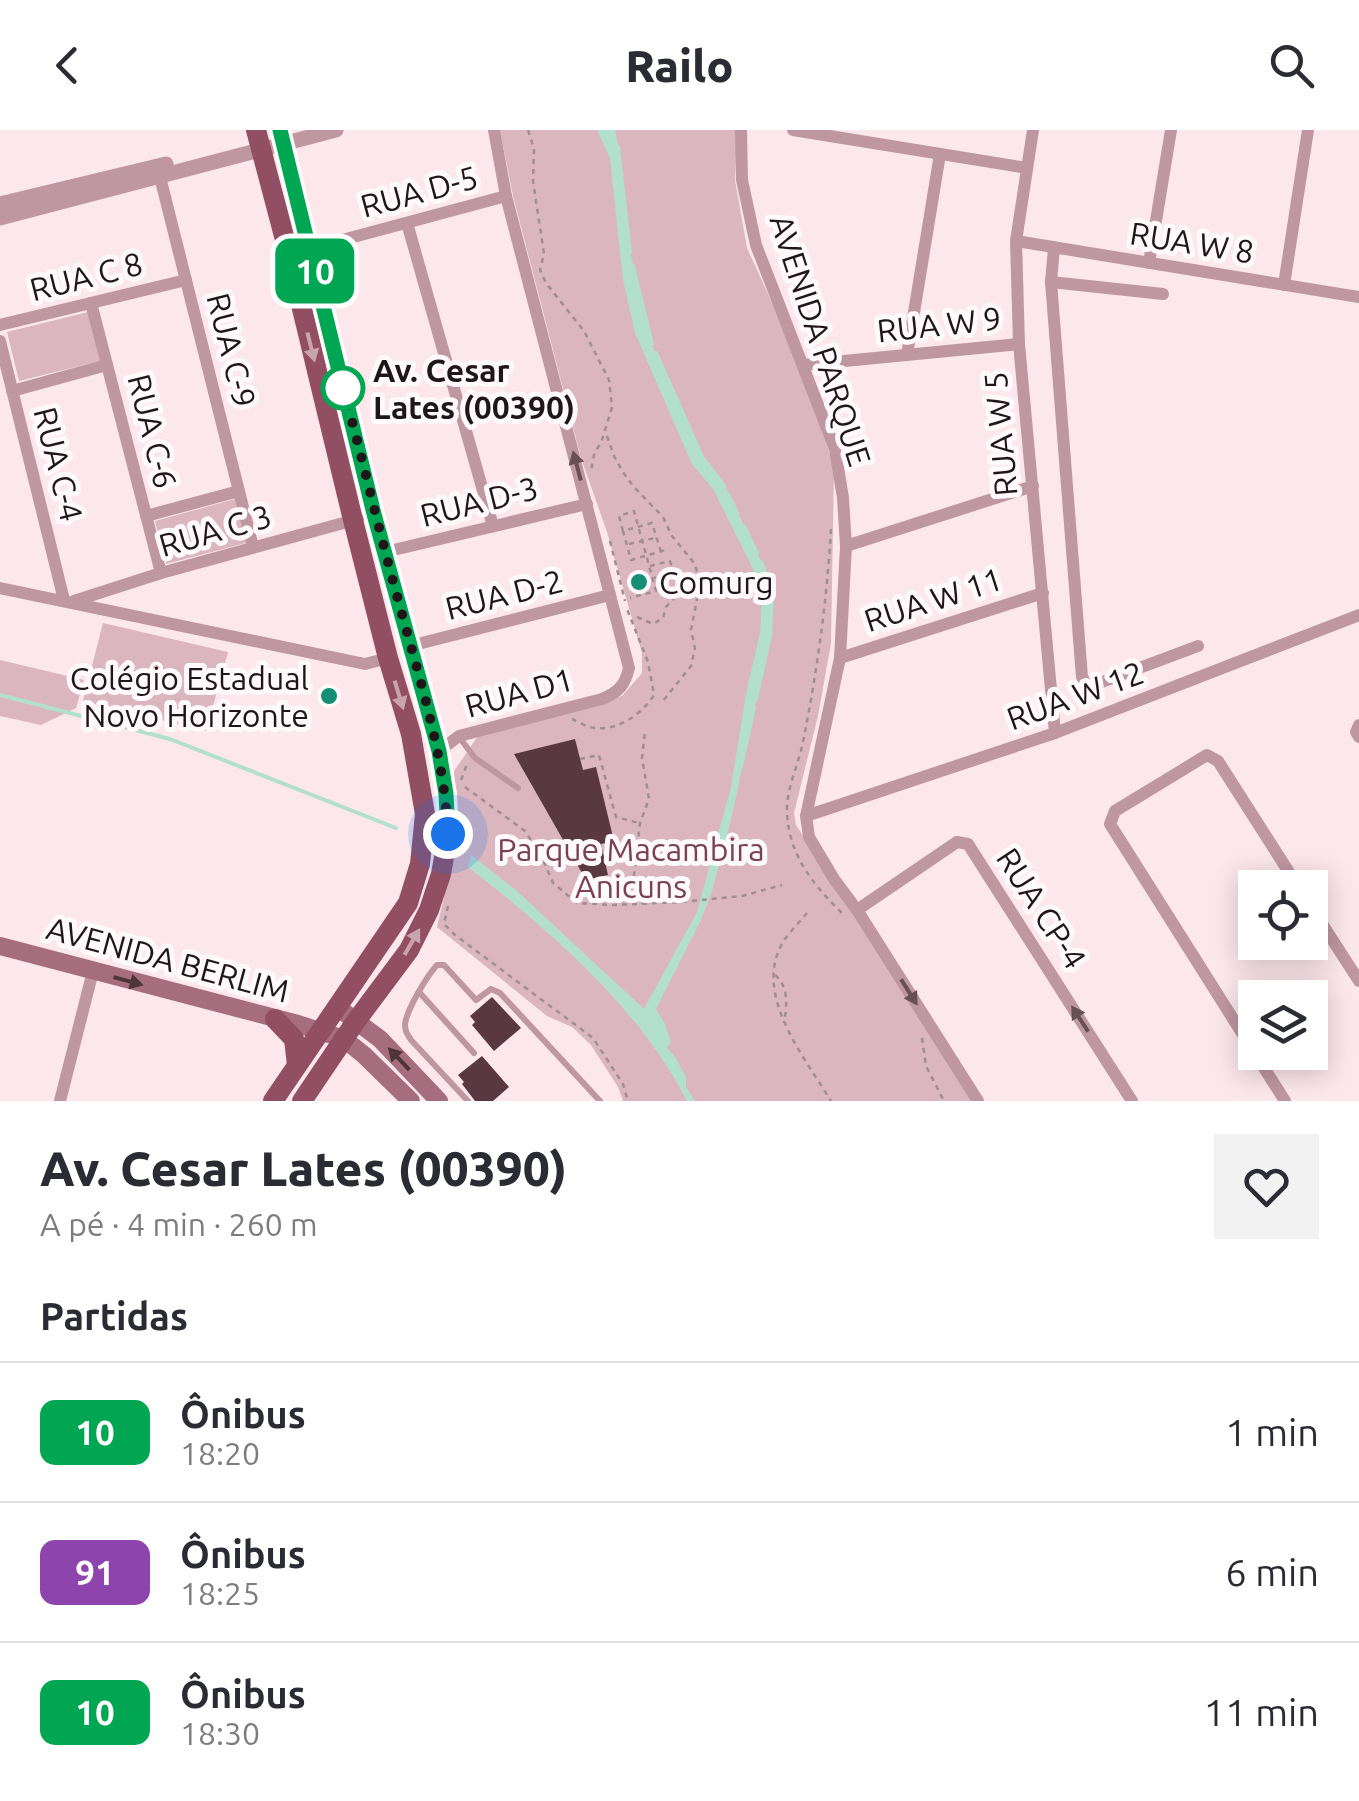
<!DOCTYPE html>
<html lang="pt">
<head>
<meta charset="utf-8">
<style>
	:root { --surface:#fff; --page:#f2f2f3; --text:#2b2b33; --muted:#7c7c81; --line:#e1e1e2 }
	body { margin:0; font-family:Ubuntu,sans-serif; background:var(--page); color:var(--text); height:100vh; display:flex; flex-direction:column; font-size:38px; white-space:nowrap }
	* { box-sizing:border-box; margin:0 }
	p { font-size:32px; color:var(--muted) }
	.icon { flex:none; width:55px; height:55px; fill:none; stroke:currentColor; stroke-width:2; stroke-linecap:round; stroke-linejoin:round }
	.map { position:relative; height:971px; overflow:hidden }
	.sheet { display:flex; flex-direction:column; background:var(--surface); flex:1 }
	.sheet>* { flex:none }
	.badge { padding:0 20px; border-radius:15px; font-size:35px; line-height:65px }
	.tools { position:absolute; left:1238px; top:740px; display:grid; gap:20px }
	.tools a { display:grid; place-items:center; width:90px; height:90px; border-radius:0px; background:var(--surface); box-shadow:0 5px 25px #0003; font-size:50px }
	.you { position:absolute; width:50px; height:50px; margin:-25px; border:8px solid #fff; border-radius:50%; background:#1a73e8; box-shadow:0 0 0 15px #1a73e833 }
	.map>.badge { position:absolute; translate:-50% -50%; box-shadow:0 0 0 5px #fff }
	h2 { padding:0 40px; font-size:38px; line-height:90px }
	.round { display:grid; place-items:center; flex:none; width:105px; height:105px; border-radius:0px; background:var(--page) }
	.summary { display:flex; align-items:center; justify-content:space-between; height:170px; padding:0 40px }
	h1 { font-size:48px; font-weight:800; line-height:75px }
	ul { padding:0; list-style:none }
	li { display:flex; align-items:center; gap:30px; height:140px; padding:0 40px; border-top:2px solid var(--line) }
	li div { flex:1 }
	li b { display:block; font-size:38px }
	li em { font-style:normal }
	li .badge { min-width:110px; font-weight:700; text-align:center }
	header { display:flex; justify-content:space-between; align-items:center; height:130px; padding:0 40px; background:var(--surface); font-size:45px; font-weight:800 }
	.map>svg:first-child { display:block }
</style>
</head>
<body>
<header><svg class="icon" aria-label="back" viewBox="0 0 24 24"><path d="M15 5l-7 7 7 7"/></svg>Railo<svg class="icon" aria-label="search" viewBox="0 0 24 24"><circle cx="10" cy="10" r="6"/><path d="M15 15l6 6"/></svg></header>
<div class="map">
<svg width="1359" height="971" viewBox="0 0 1359 971">
	<rect width="100%" height="100%" fill="#fce7ec"/>
	<!-- green -->
	<g fill="#dbb6bf">
		<path d="M500,0H737L735,50L747,118L803,240L834,337L831,513L818,586L794,683L796,695L974,971H623L618,957L591,915L572,897L547,886L437,797L448,751L454,703V641L478,606L622,566L642,543V523L607,402L581,328L513,66Z"/>
		<path d="M88,182L100,231L19,251L7,202Z"/>
		<path d="M235,369L246,413L166,434L155,391Z"/>
		<path d="M103,493L228,522L206,601L83,571Z"/>
		<path d="M0,530L84,550L76,578L41,595L0,586Z"/>
	</g>
	<!-- water -->
	<path fill="#b3dfcf" d="M597,0H615L621,29L630,121L651,213L702,327L722,350L764,437L772,462L770,505L732,686L712,761L701,790L656,879L665,894L671,912L667,918L674,925L686,947V957L695,971H687C639,877 550,801 468,737L471,725L517,761L644,879L697,782L731,657L746,564L760,503L762,464L754,441L713,359L692,334L635,203L623,150L610,28Z"/>
	<g fill="none" stroke-linecap="round" stroke-linejoin="round">
		<!-- stream -->
		<g stroke="#b3dfcf" stroke-width="4">
			<path d="M618,17L630,122"/>
			<path d="M633,136L652,214"/>
			<path d="M656,223L702,327L724,356"/>
			<path d="M728,364L737,383"/>
			<path d="M744,396L757,423"/>
			<path d="M761,432L770,455"/>
			<path d="M0,565L170,609L396,698"/>
			<path d="M756,569L770,505L772,465"/>
			<path d="M741,637L754,578"/>
		</g>
	</g>
	<!-- building -->
	<g fill="#5a3842">
		<path d="M575,609L583,640L596,637L614,711L601,714L608,745L586,750L514,624Z"/>
		<path d="M492,867L521,898L494,921L472,895L475,892L470,886Z"/>
		<path d="M482,926L509,957L493,971H475L462,954L464,952L458,945Z"/>
	</g>
	<g fill="none" stroke-linecap="round" stroke-linejoin="round">
		<!-- path -->
		<g stroke="#9f8f94" stroke-width="2.5" stroke-dasharray="5 5" stroke-linecap="butt">
			<path d="M528,0L534,19L533,51L544,124L540,140L546,153L584,201L609,250L612,277L602,310L594,325L591,341"/>
			<path d="M607,306L614,326L623,342L633,356L663,387L672,406L695,434L700,454L691,500L695,518L691,536L663,571"/>
			<path d="M831,399C827,470 817,542 803,612C799,633 787,657 787,679C787,723 813,755 843,784"/>
			<path d="M623,401L619,386L634,381L656,461L630,468"/>
			<path d="M610,411L625,471"/>
			<path d="M629,414L655,408"/>
			<path d="M661,422L652,393L623,401L631,430L669,419"/>
			<path d="M650,436L670,431L673,442L654,448"/>
			<path d="M637,487L653,494L663,488L666,477L679,463L697,464"/>
			<path d="M572,589C579,592 588,598 596,598C618,601 643,583 654,565L648,532L627,479"/>
			<path d="M580,629L599,625L616,687L639,693"/>
			<path d="M461,650L467,634"/>
			<path d="M465,657L525,701L542,727L553,753L577,773L613,775L682,772L742,766L782,755"/>
			<path d="M643,774L633,753L640,693L649,669L642,628L645,601"/>
			<path d="M448,776L444,794L455,805L593,908L623,954L628,971"/>
			<path d="M807,783C799,793 788,803 782,814C753,865 805,928 831,971"/>
			<path d="M775,845C789,856 787,876 784,893"/>
			<path d="M922,908L926,936L944,971"/>
		</g>
		<!-- service -->
		<g stroke="#bf97a1" stroke-width="6">
			<path d="M459,607L475,628L518,658"/>
			<path d="M419,862L474,923"/>
			<path d="M468,971L411,910C407,903 405,902 405,894C407,879 427,846 437,835H444L476,870L491,859L500,863L600,971"/>
		</g>
		<!-- minor -->
		<g stroke="#bf97a1" stroke-width="12">
			<path d="M741,0L742,50L756,115L835,319L843,368L846,416L840,528L806,686L809,707L834,749L857,780L978,971"/>
			<path d="M793,0L1027,38"/>
			<path d="M1033,0L1016,111L1019,214L1055,603"/>
			<path d="M158,39L253,417"/>
			<path d="M407,93L493,396"/>
			<path d="M1016,111L1359,167"/>
			<path d="M1054,118L1051,152L1082,547L1086,553L1094,555L1198,516"/>
			<path d="M305,120L506,66"/>
			<path d="M1149,133L1171,0"/>
			<path d="M1051,152L1163,164"/>
			<path d="M1284,155L1308,0"/>
			<path d="M91,173L161,443"/>
			<path d="M0,195L186,150"/>
			<path d="M0,211L64,470"/>
			<path d="M907,225L940,24"/>
			<path d="M803,235L1019,214"/>
			<path d="M12,261L107,235"/>
			<path d="M146,386L239,361"/>
			<path d="M846,416L1033,356"/>
			<path d="M385,422L587,374"/>
			<path d="M0,458L365,534L388,528"/>
			<path d="M74,471L161,443L358,389"/>
			<path d="M410,516L610,465"/>
			<path d="M840,528L1043,463"/>
			<path d="M1359,595L1356,602L1359,607"/>
			<path d="M439,621L459,606L602,569C619,562 625,555 629,538L506,66L494,0"/>
			<path d="M806,686L1055,603L1359,485"/>
			<path d="M1310,775L1359,851"/>
			<path d="M857,780L957,712L968,714L1132,971"/>
			<path d="M60,971L93,841"/>
			<path d="M1285,971L1110,694L1115,681L1207,625L1218,631L1299,758"/>
		</g>
		<!-- tertiary -->
		<g stroke="#bf97a1" stroke-width="15">
			<path d="M0,74L166,34"/>
			<path d="M0,88L336,0"/>
		</g>
		<!-- secondary -->
		<g stroke="#a56d7d" stroke-width="18">
			<path d="M0,816L298,894L344,909L364,925L411,971"/>
			<path d="M345,883L380,909L439,971"/>
		</g>
		<!-- primary -->
		<g stroke="#924e63" stroke-width="20">
			<path d="M256,0L289,125L353,390L388,528L411,604L425,684L420,734L408,773L273,971"/>
			<path d="M280,0L374,384L439,621L446,664L448,704L441,744L429,780L409,820L356,891L302,971"/>
			<path d="M275,889L294,909L297,935"/>
		</g>
	</g>
	<!-- one-way arrows -->
	<defs><path id="oneway-solid" d="M-6-.8H1V-3.2L6.5 0L1 3.2V.8H-6Z" transform="scale(2.5)"/></defs>
	<g fill="#c8a4ae">
		<use href="#oneway-solid" transform="translate(311 217) rotate(76)"/>
		<use href="#oneway-solid" transform="translate(399 565) rotate(73)"/>
		<use href="#oneway-solid" transform="translate(412 812) rotate(-60)"/>
	</g>
	<g fill="#675056">
		<use href="#oneway-solid" transform="translate(577 336) rotate(-105)"/>
		<use href="#oneway-solid" transform="translate(909 862) rotate(58)"/>
		<use href="#oneway-solid" transform="translate(1080 889) rotate(-123)"/>
	</g>
	<g fill="#4e343c">
		<use href="#oneway-solid" transform="translate(128 851) rotate(15)"/>
		<use href="#oneway-solid" transform="translate(399 929) rotate(-134)"/>
	</g>
	<g fill="none" stroke-linecap="round" stroke-linejoin="round">
		<defs>
			<path id="line" d="M280,0L374,384L439,621L446,664L448,704"/>
		</defs>
		<!-- line casing -->
		<use href="#line" stroke="#fff" stroke-width="22"/>
		<!-- line -->
		<use href="#line" stroke="#00a651" stroke-width="15"/>
		<!-- walk -->
		<path stroke="#1f1619" stroke-width="10" stroke-dasharray="0 18" d="M343,258C363,329 379,402 399,473C420,551 444,623 448,704"/>
	</g>
	<!-- markers -->
	<circle fill="#fff" stroke="#00a651" stroke-width="5" cx="343" cy="258" r="20"/>
	<g fill="#158f73" stroke="#fef9fa" stroke-width="4">
		<circle cx="639" cy="452" r="10"/>
		<circle cx="329" cy="566" r="10"/>
	</g>
	<g text-anchor="middle" dominant-baseline="central" stroke-width="10" stroke-linejoin="round" paint-order="stroke">
		<!-- street labels -->
		<g font-size="32" fill="#1f1619" stroke="#fef9fa">
			<text transform="translate(419 61) rotate(-15)">RUA D-5</text>
			<text transform="translate(1192 112) rotate(9)">RUA W 8</text>
			<text transform="translate(86 146) rotate(-14)">RUA C 8</text>
			<text transform="translate(939 194) rotate(-6)">RUA W 9</text>
			<text transform="translate(821 210) rotate(72)">AVENIDA PARQUE</text>
			<text transform="translate(232 220) rotate(76)">RUA C-9</text>
			<text transform="translate(153 301) rotate(76)">RUA C-6</text>
			<text transform="translate(1000 304) rotate(-95)">RUA W 5</text>
			<text transform="translate(59 334) rotate(76)">RUA C-4</text>
			<text transform="translate(479 371) rotate(-14)">RUA D-3</text>
			<text transform="translate(215 400) rotate(-16)">RUA C 3</text>
			<text transform="translate(504 464) rotate(-14)">RUA D-2</text>
			<text transform="translate(933 469) rotate(-18)">RUA W 11</text>
			<text transform="translate(519 562) rotate(-15)">RUA D1</text>
			<text transform="translate(1075 565) rotate(-20)">RUA W 12</text>
			<text transform="translate(1042 778) rotate(57)">RUA CP-4</text>
			<text transform="translate(168 829) rotate(15)">AVENIDA BERLIM</text>
		</g>
		<!-- stop labels -->
		<g font-size="32" font-weight="bold" fill="#1f1619" stroke="#fef9fa" text-anchor="start">
			<text x="373" y="240">Av. Cesar<tspan x="373" dy="37">Lates (00390)</tspan></text>
		</g>
		<!-- poi labels -->
		<g font-size="32" fill="#1f1619" stroke="#fef9fa" text-anchor="start">
			<text x="659" y="452">Comurg</text>
			<text x="309" y="548" text-anchor="end">Colégio Estadual<tspan x="309" dy="37">Novo Horizonte</tspan></text>
		</g>
		<!-- park labels -->
		<g font-size="32" fill="#7a4153" stroke="#fef9fa">
			<text x="631" y="719">Parque Macambira<tspan x="631" dy="37">Anicuns</tspan></text>
		</g>
	</g>
</svg>
<div class="tools">
<a><svg class="icon" aria-label="locate" viewBox="0 0 24 24"><circle cx="12" cy="12" r="6"/><path d="M12 2v4M12 18v4M2 12h4M18 12h4"/></svg></a>
<a><svg class="icon" aria-label="layers" viewBox="0 0 24 24"><path d="M12 4l9 5-9 5-9-5zM3 14l9 5 9-5"/></svg></a>
</div>
<div class="you" style="left:448px;top:704px"></div>
<b class="badge" style="left:315px;top:141px;background:#00a651;color:#fff">10</b>
</div>
<section class="sheet">
<div class="summary"><div><h1>Av. Cesar Lates (00390)</h1><p>A pé · 4 min · 260 m</p></div><a class="round"><svg class="icon" aria-label="heart" viewBox="0 0 24 24"><path d="M12 20l-8-8c-3-5 5-10 8-4 3-6 11-1 8 4z"/></svg></a></div>
<h2>Partidas</h2>
<ul>
<li><span class="badge" style="background:#00a651;color:#fff">10</span><div><b>Ônibus</b><p>18:20</p></div><em>1 min</em></li>
<li><span class="badge" style="background:#8e44ad;color:#fff">91</span><div><b>Ônibus</b><p>18:25</p></div><em>6 min</em></li>
<li><span class="badge" style="background:#00a651;color:#fff">10</span><div><b>Ônibus</b><p>18:30</p></div><em>11 min</em></li>
</ul>
</section>
</body>
</html>
